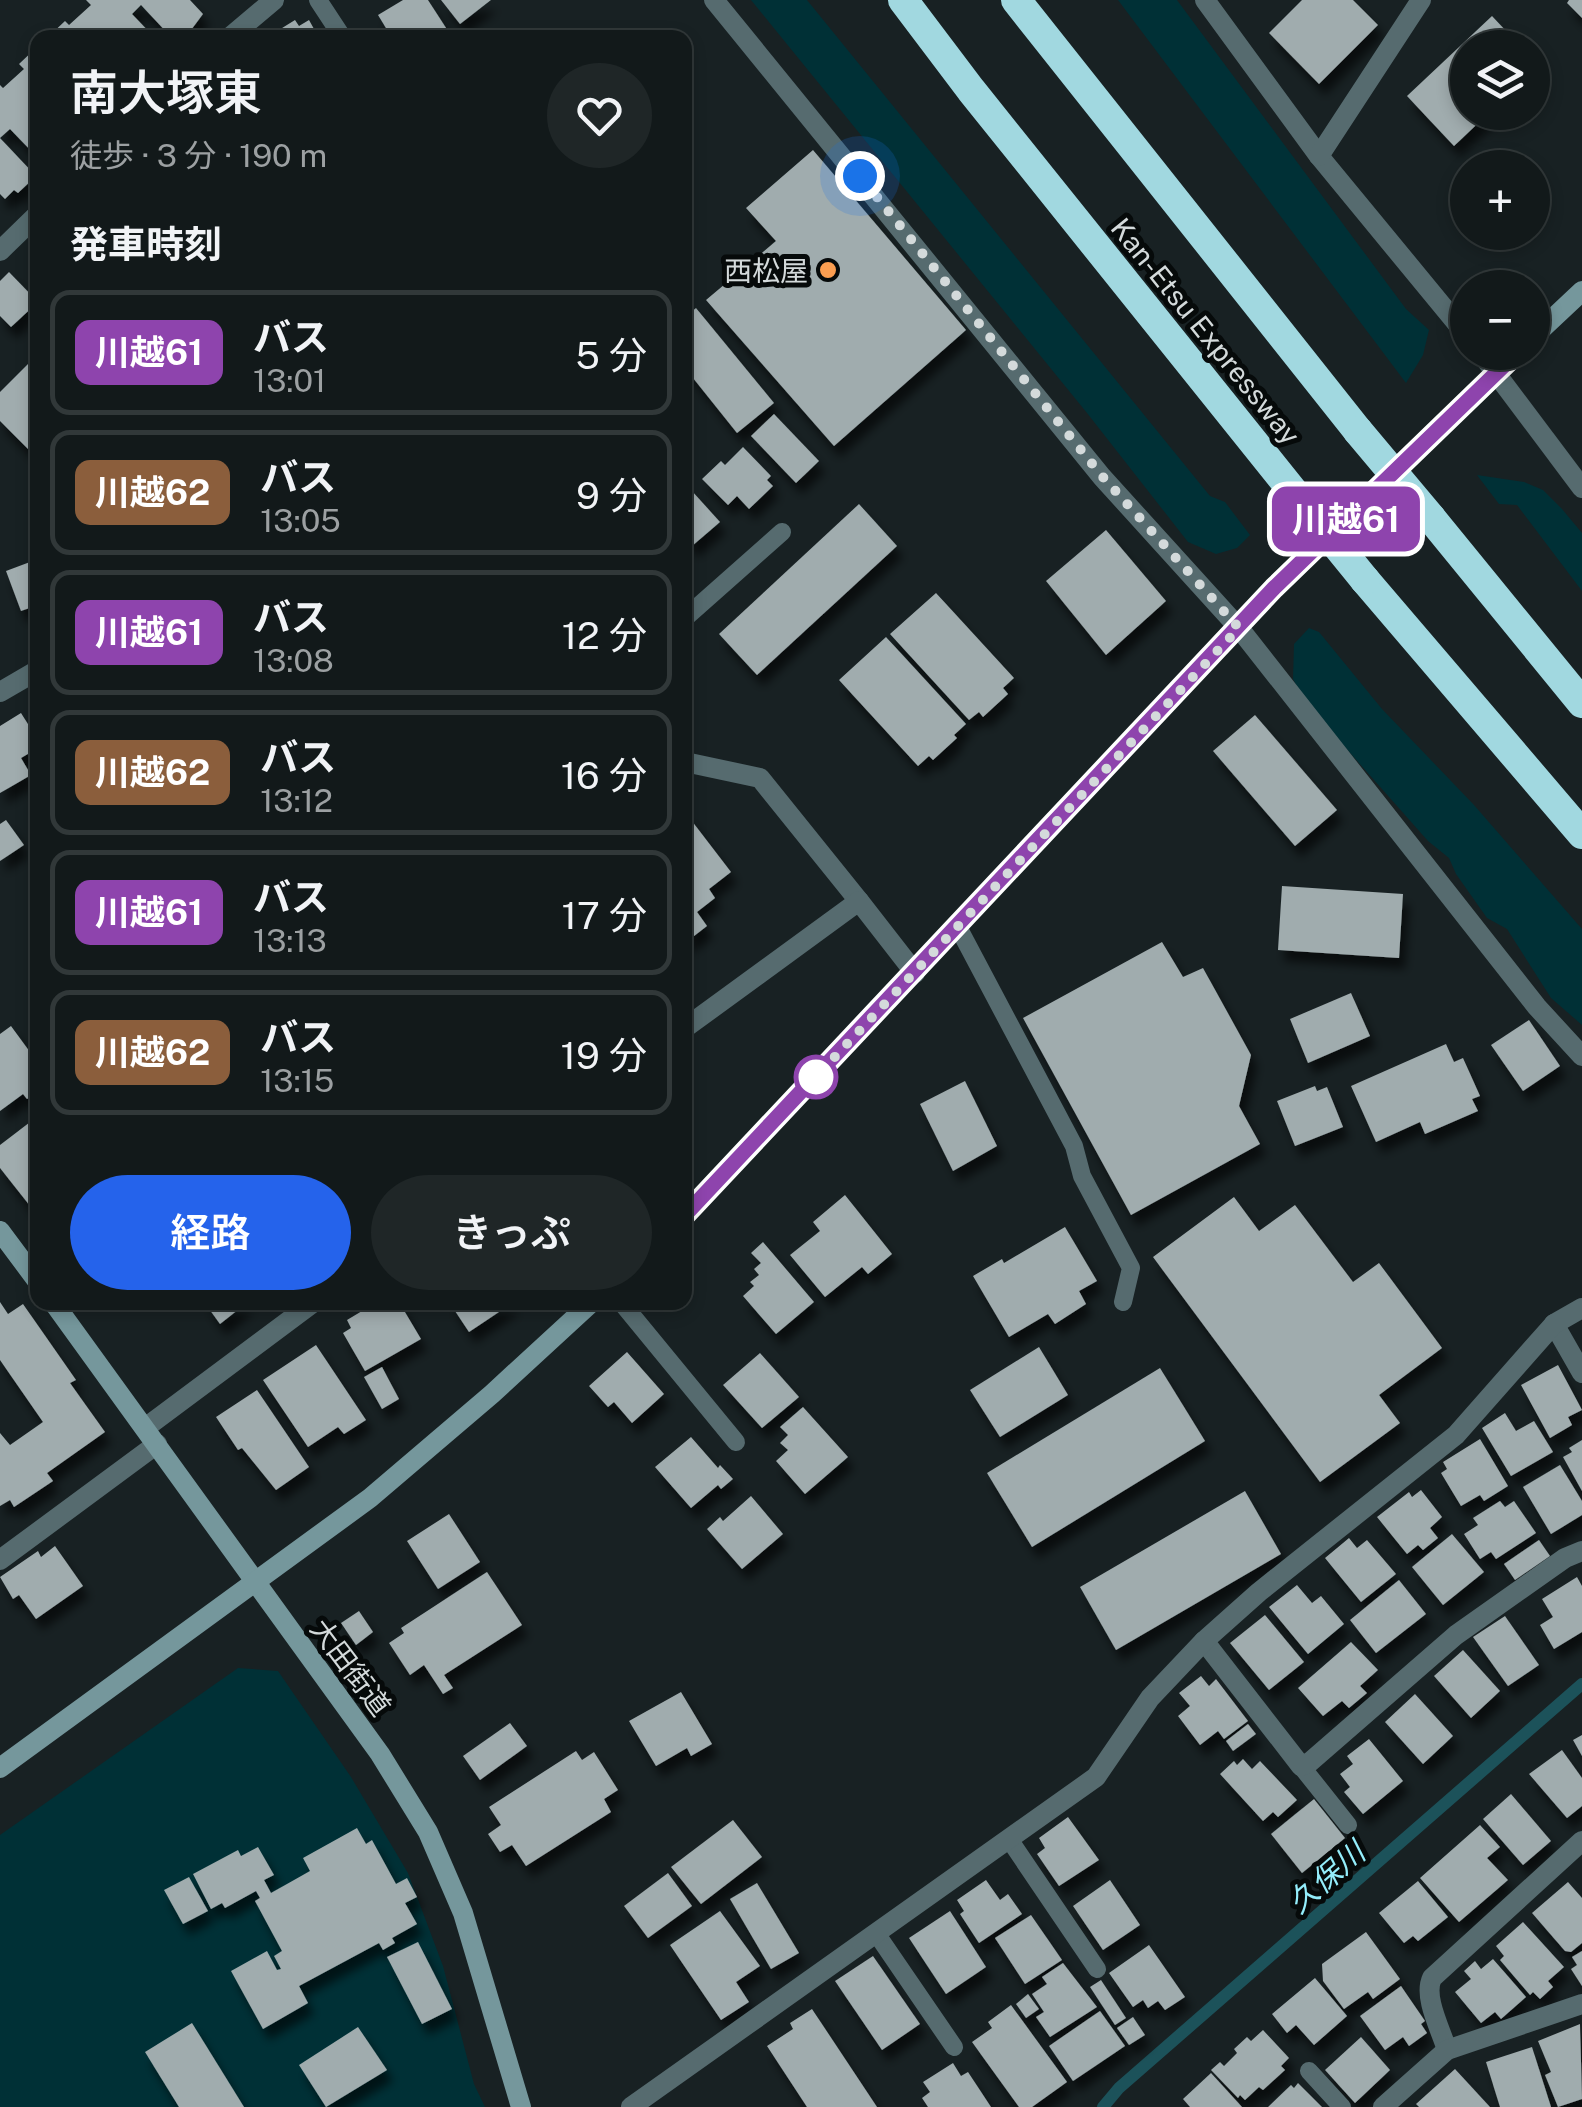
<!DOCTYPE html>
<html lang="ja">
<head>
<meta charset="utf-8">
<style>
	:root { --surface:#12191a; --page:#1f2627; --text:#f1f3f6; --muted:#9ca0a2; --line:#313839; --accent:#2563eb }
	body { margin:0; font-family:"Public Sans","Noto Sans JP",sans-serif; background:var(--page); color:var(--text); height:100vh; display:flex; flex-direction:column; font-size:38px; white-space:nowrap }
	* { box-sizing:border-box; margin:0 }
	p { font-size:32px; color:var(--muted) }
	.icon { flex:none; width:55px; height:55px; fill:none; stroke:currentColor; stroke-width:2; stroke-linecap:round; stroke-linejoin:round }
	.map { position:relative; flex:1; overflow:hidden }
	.drawer { position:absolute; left:30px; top:30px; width:662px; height:1280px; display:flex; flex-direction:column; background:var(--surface); border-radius:20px; box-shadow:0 5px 15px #0003,0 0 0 2px var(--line) }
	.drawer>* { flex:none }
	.badge { padding:0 20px; border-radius:15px; font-size:35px; line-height:65px }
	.buttons { position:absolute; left:1450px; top:30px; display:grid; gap:20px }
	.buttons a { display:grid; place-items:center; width:100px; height:100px; border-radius:50%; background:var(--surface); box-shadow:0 5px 15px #0003,0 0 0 2px var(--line); font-size:50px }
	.you { position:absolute; width:50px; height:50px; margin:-25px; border:8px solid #fff; border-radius:50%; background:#1a73e8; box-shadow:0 0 0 15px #1a73e833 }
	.map>.badge { position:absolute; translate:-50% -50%; box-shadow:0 0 0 5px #fff }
	h2 { padding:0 40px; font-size:38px; line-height:90px }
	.round { display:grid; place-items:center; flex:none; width:105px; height:105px; border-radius:52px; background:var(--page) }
	.head { display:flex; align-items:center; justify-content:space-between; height:170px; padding:0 40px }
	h1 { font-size:48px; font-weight:600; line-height:75px }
	.primary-button { display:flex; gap:20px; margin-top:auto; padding:20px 40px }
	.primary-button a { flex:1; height:115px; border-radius:60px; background:var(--accent); color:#fff; font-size:40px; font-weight:600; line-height:115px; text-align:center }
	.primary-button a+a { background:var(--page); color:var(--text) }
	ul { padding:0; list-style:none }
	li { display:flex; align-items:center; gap:30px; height:125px; margin:0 20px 15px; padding:0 20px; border:5px solid var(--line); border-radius:20px }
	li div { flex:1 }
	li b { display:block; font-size:38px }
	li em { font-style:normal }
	li .badge { min-width:110px; font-weight:700; text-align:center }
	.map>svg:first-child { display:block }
</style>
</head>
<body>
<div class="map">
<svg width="1582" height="2107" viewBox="0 0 1582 2107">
	<defs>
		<filter id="shadow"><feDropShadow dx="6" dy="11" stdDeviation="5" flood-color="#0009"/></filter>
	</defs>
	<rect width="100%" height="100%" fill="#182123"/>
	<!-- green -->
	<g fill="#003036">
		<path d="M751,0H807L1210,496L1225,502L1250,535L1237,548L1216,554L1188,542L1087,413Z"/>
		<path d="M1118,0H1177L1406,309L1429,330L1423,355L1406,383Z"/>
		<path d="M1477,475L1524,482L1543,490L1562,509L1582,533V591L1517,505L1499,504Z"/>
		<path d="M1309,628L1319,632L1382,709L1474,805L1582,929V1025L1551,998L1507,929L1487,918L1456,874L1449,858L1428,841L1305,702L1293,679L1294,644Z"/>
		<path d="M238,1668L278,1671L351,1777L408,1873L443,1966L474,2084L485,2107H0V1835Z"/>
	</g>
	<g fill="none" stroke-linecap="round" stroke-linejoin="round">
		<!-- stream -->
		<path stroke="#1c525a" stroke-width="12" d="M1103,2107L1119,2088L1582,1684"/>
	</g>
	<!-- building -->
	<g fill="#a0acae" filter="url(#shadow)">
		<path d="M86,0H190L203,14L185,38H172L141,5L132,14L155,38H47L65,21L69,25L91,5Z"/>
		<path d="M403,0H428L448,31L438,38H392L378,15Z"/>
		<path d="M441,0H491L460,24Z"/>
		<path d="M1302,0H1353L1378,25L1319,84L1269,33Z"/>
		<path d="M1569,0H1582V18L1567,3Z"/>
		<path d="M1492,16L1522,48H1468V112H1490L1454,146L1407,96Z"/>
		<path d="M295,20L299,26L309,20L319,38H266Z"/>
		<path d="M38,46V158L10,129L0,138L36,176L18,193L14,190L5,199L0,194V85L3,88L24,69L19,64Z"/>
		<path d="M813,150L966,330L834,446L706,300L776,241L746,208Z"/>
		<path d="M9,272L38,302L11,327L0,316V281Z"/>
		<path d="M696,308L774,403L737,433L685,368V317Z"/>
		<path d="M38,354V439L28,449L0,421V392Z"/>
		<path d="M774,414L819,461L796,483L751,436Z"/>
		<path d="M743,447L771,476L767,480L773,486L749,509L737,496L728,505L702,479L721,461L725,465Z"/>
		<path d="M692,491L720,522L692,546L685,538V497Z"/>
		<path d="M859,504L897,546L757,675L719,634Z"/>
		<path d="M1106,530L1166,601L1106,655L1046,581Z"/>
		<path d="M38,559V605L21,611L6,571Z"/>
		<path d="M936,593L1014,678L1003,688L1008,694L983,717L979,712L969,720L890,634Z"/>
		<path d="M886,637L966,724L954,735L957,738L933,760L929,756L918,766L839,680Z"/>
		<path d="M21,713L38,740V748L21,758L31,775L0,793V726Z"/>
		<path d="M1255,715L1337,810L1295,846L1213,751Z"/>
		<path d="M685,812L731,872L709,889L715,898L697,912L707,926L685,943Z"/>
		<path d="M6,820L24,845L0,861V824Z"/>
		<path d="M1282,886L1403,894L1399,958L1278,950Z"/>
		<path d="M1162,942L1183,977L1203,968L1251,1055L1239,1106L1260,1144L1131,1215L1023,1018Z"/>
		<path d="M1351,993L1370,1036L1308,1063L1290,1019Z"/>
		<path d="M1529,1020L1560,1066L1523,1091L1491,1045Z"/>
		<path d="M11,1026L38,1063V1092L27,1099L23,1094L0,1111V1034Z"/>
		<path d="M1446,1044L1454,1062L1463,1058L1480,1096L1472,1099L1478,1111L1425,1134L1420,1122L1376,1142L1351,1086Z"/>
		<path d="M965,1081L997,1146L953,1171L920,1104Z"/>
		<path d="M1315,1086L1317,1091L1327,1087L1343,1127L1295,1146L1277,1101Z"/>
		<path d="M38,1116V1216L0,1168V1145Z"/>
		<path d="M845,1195L892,1254L868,1274L862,1267L825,1297L790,1255L820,1231L813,1222Z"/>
		<path d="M1234,1197L1259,1231L1295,1205L1353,1282L1379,1263L1442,1348L1379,1395L1400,1423L1320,1482L1153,1257Z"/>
		<path d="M1065,1227L1097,1281L1079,1291L1086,1304L1055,1324L1048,1314L1009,1337L973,1276L1002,1259L1004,1263Z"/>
		<path d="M763,1242L814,1302L776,1334L743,1296L754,1286L750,1282L759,1275L754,1269L761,1263L751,1253Z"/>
		<path d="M0,1302L8,1314L23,1304L76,1380L70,1383L105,1432L47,1473L53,1481L14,1507L10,1500L0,1506V1433L10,1445L43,1422L0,1360Z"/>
		<path d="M204,1302H248L220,1324Z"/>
		<path d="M377,1302H399L421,1339L365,1371L343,1333L351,1328L347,1320Z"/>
		<path d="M449,1302H514L469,1332Z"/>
		<path d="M316,1345L366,1420L344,1434L338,1427L308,1447L263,1380Z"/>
		<path d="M1039,1347L1068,1395L1000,1437L970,1390Z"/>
		<path d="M627,1352L664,1394L632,1423L614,1402L608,1407L589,1386Z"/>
		<path d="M760,1353L799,1397L762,1428L723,1385Z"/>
		<path d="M1558,1365L1582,1410L1568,1417L1572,1425L1550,1438L1521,1385Z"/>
		<path d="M382,1367L399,1399L382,1409L364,1377Z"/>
		<path d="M1160,1368L1205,1441L1032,1547L987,1473Z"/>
		<path d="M257,1390L309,1467L276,1490L242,1448L238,1450L216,1417Z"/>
		<path d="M803,1407L848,1457L805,1494L776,1461L788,1450L780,1443L788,1435L780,1427Z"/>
		<path d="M1505,1413L1516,1431L1534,1421L1553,1452L1511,1476L1482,1428Z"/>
		<path d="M691,1437L718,1468L720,1465L733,1479L721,1489L718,1485L691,1508L655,1467Z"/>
		<path d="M1480,1439L1508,1486L1484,1501L1480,1495L1461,1506L1441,1473L1447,1469L1443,1462Z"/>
		<path d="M1582,1440V1491L1563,1457L1572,1452L1569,1448Z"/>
		<path d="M1560,1465L1582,1501V1515L1551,1534L1523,1487Z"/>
		<path d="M1421,1490L1442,1517L1430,1528L1438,1538L1423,1550L1418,1545L1407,1554L1377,1517L1409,1492L1412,1497Z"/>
		<path d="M1245,1491L1281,1554L1116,1650L1080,1587Z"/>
		<path d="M751,1496L783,1534L742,1569L707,1529L720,1517L723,1521Z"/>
		<path d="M1500,1501L1505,1507L1514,1501L1536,1533L1496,1559L1491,1552L1480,1559L1464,1534L1478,1525L1473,1518Z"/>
		<path d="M449,1514L480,1562L438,1589L407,1541Z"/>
		<path d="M1452,1534L1484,1572L1443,1605L1412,1567Z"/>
		<path d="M1349,1538L1357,1548L1367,1540L1396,1574L1361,1602L1325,1558Z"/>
		<path d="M1539,1540L1550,1556L1515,1580L1504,1564Z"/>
		<path d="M55,1546L83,1586L36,1619L19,1595L13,1599L0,1577L38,1551L41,1557Z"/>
		<path d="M487,1572L522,1625L444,1675L453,1688L443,1694L424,1665L410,1675L389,1643L404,1633L401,1628Z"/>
		<path d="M1577,1577L1582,1586V1632L1554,1649L1540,1625L1553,1617L1542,1599Z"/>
		<path d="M1399,1580L1426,1614L1376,1653L1350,1620Z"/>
		<path d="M1297,1585L1312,1603L1321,1596L1344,1624L1308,1654L1269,1607Z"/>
		<path d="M359,1611L373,1632L356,1645L341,1623Z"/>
		<path d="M1265,1615L1304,1662L1269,1690L1230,1643Z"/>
		<path d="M1505,1616L1539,1665L1508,1686L1473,1637Z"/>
		<path d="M1351,1642L1378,1670L1360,1686L1367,1693L1349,1708L1342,1701L1323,1716L1298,1688Z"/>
		<path d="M1463,1650L1500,1691L1471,1718L1434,1676Z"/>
		<path d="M1201,1676L1209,1686L1216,1679L1248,1721L1224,1739L1218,1731L1200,1745L1178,1716L1190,1706L1179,1693Z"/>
		<path d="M681,1692L712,1744L691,1756L687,1748L656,1766L629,1721Z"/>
		<path d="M1415,1694L1453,1736L1423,1764L1385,1722Z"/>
		<path d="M510,1723L527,1746L480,1780L463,1756Z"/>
		<path d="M1248,1724L1256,1734L1233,1751L1226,1741Z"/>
		<path d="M1582,1735V1756L1573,1740Z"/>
		<path d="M1369,1739L1403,1781L1363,1814L1344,1792L1350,1787L1340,1774L1353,1764L1347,1756Z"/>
		<path d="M1562,1750L1582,1778V1806L1567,1818L1529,1774Z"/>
		<path d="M576,1751L582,1760L594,1752L618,1790L604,1799L611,1812L526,1866L512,1845L500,1852L488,1834L501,1825L489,1807Z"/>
		<path d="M1243,1759L1252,1769L1260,1761L1297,1800L1278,1817L1273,1812L1263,1821L1220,1774L1234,1761L1237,1765Z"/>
		<path d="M1511,1794L1551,1841L1523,1865L1483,1819Z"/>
		<path d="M1314,1799L1345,1838L1302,1873L1271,1834Z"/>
		<path d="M1068,1817L1099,1860L1059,1886L1037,1854L1045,1848L1039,1838Z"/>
		<path d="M733,1820L762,1857L701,1904L671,1867Z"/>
		<path d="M1480,1825L1500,1847L1487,1858L1508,1880L1459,1922L1420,1878Z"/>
		<path d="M357,1828L366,1844L372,1840L396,1884L407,1878L417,1897L405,1903L417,1924L392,1938L395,1943L383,1950L379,1943L299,1986L308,2003L263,2029L231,1971L267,1951L277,1970L281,1969L274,1956L282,1951L255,1901L260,1898L256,1891L225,1908L222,1903L211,1909L193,1874L238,1850L241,1856L258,1847L274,1875L264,1880L271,1893L310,1871L303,1858Z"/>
		<path d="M668,1873L692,1906L648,1938L624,1906Z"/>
		<path d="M189,1877L208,1911L183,1924L164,1890Z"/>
		<path d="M986,1880L1000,1900L1008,1894L1022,1914L979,1943L960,1914L964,1911L957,1900Z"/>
		<path d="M1110,1880L1140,1925L1103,1950L1073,1906Z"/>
		<path d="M1418,1881L1448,1917L1418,1941L1413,1936L1404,1943L1379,1913Z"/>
		<path d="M1568,1882L1582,1898V1943L1571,1952L1565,1951L1532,1913Z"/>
		<path d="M757,1883L799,1953L771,1969L730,1899Z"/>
		<path d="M720,1911L760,1966L736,1982L749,2002L721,2020L670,1945Z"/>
		<path d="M950,1911L986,1967L946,1994L909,1938Z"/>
		<path d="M1031,1915L1062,1960L1025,1984L995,1938Z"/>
		<path d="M1523,1922L1564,1967L1548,1981L1553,1987L1540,1999L1533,1992L1530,1995L1500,1960L1504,1956L1496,1946Z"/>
		<path d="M1366,1932L1400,1979L1373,1999L1368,1992L1344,2009L1323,1981L1322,1964Z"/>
		<path d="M418,1942L452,2009L422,2024L387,1957Z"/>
		<path d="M1149,1945L1185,1997L1165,2010L1158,2001L1148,2008L1143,2000L1133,2007L1109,1973Z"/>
		<path d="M1582,1951V1986L1571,1969L1577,1965L1572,1957Z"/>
		<path d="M873,1956L920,2024L882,2050L835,1981Z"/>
		<path d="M1493,1959L1526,1997L1501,2019L1495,2012L1481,2023L1455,1992L1471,1979L1464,1971L1475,1961L1481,1969Z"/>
		<path d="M1063,1963L1097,2007L1050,2037L1036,2017L1044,2012L1032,1994L1047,1984L1042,1977Z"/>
		<path d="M1315,1978L1347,2016L1314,2045L1296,2025L1287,2033L1272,2014Z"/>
		<path d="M1101,1980L1126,2018L1115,2025L1090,1987Z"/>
		<path d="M1401,1986L1425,2021L1421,2024L1427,2033L1409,2046L1403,2037L1385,2050L1360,2016Z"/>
		<path d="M1028,1994L1039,2009L1026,2018L1016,2004Z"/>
		<path d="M1011,2005L1067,2082L1032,2107H1019L972,2042L992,2028L988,2022Z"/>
		<path d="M812,2009L877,2107H807L767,2046L793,2029L790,2023Z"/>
		<path d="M1100,2011L1125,2046L1073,2081L1049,2046Z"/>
		<path d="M1133,2017L1145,2035L1129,2045L1117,2028Z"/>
		<path d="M192,2023L244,2107H179L145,2052Z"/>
		<path d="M1580,2024L1582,2099L1558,2107L1545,2075L1551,2072L1538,2041Z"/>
		<path d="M358,2027L387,2070L326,2107L299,2065Z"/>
		<path d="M1263,2030L1289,2058L1281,2066L1285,2070L1263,2090L1259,2087L1245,2100L1240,2095L1238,2098L1211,2070L1220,2062L1224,2066L1237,2053L1234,2049L1247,2037L1251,2041Z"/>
		<path d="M1361,2037L1390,2070L1355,2103L1325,2070Z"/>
		<path d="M1532,2047L1551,2107H1500L1486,2062Z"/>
		<path d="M953,2063L961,2076L968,2072L991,2107H928L922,2098L930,2092L923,2082Z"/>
		<path d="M1455,2069L1490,2107H1419L1416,2104Z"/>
		<path d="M1211,2073L1242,2107H1190L1183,2099Z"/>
		<path d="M1298,2083L1322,2107H1268L1291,2085L1294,2088Z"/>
	</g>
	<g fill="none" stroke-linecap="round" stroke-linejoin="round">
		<!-- lane -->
		<g stroke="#566b6f" stroke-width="18">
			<path d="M318,0L343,38"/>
			<path d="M685,618L782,532"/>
			<path d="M958,927L1074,1146L1082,1176L1131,1268L1123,1302"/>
			<path d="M621,1302L736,1442"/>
			<path d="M1301,1766L1348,1825"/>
			<path d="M1009,1839L1097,1969"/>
			<path d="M876,1933L954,2047"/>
			<path d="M1309,2071L1342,2107"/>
		</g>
		<!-- street -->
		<g stroke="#566b6f" stroke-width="20">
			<path d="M714,0L1102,477L1239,628L1537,1007L1582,1056"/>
			<path d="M1205,0L1319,156L1468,337"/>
			<path d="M229,38L274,0"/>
			<path d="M1319,156L1421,0"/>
			<path d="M0,251L38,214"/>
			<path d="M1480,352L1582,488"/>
			<path d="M0,692L38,670"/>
			<path d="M685,762L760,778L859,901"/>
			<path d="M685,1028L859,901L915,973"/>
			<path d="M1554,1324L1582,1373"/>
			<path d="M145,1428L314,1302"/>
			<path d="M0,1560L157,1444"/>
			<path d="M1204,1641L1301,1766L1310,1762L1456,1635L1565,1558L1582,1551"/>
			<path d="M1447,2050C1441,2030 1423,1997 1432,1978L1582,1841"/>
			<path d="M631,2107L1096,1777L1150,1698L1204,1641L1259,1592L1456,1435L1554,1324L1582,1308"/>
			<path d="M1383,2107L1447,2050L1582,2004"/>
		</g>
		<!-- secondary -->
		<g stroke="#75979c" stroke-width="20">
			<path d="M1532,338L1582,291"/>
			<path d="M685,1215L1274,588L1518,352"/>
			<path d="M0,1231L38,1282"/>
			<path d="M53,1302L380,1754L428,1832L463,1913L521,2107"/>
			<path d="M0,1768L370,1498L492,1394L592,1302"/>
		</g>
		<!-- highway -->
		<g stroke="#a1d8e0" stroke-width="30">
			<path d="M903,0L971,90L1295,494"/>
			<path d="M1016,0L1358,431"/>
			<path d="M1431,518L1582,703"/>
			<path d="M1365,580L1582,834"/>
		</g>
		<!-- highway-bridge -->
		<g stroke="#a1d8e0" stroke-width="30">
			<path d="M1358,431L1431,518"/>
			<path d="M1295,494L1365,580"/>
		</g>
	</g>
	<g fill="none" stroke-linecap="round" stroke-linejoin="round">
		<defs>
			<path id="line" d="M685,1215L1274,588L1518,352"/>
		</defs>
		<!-- line casing -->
		<use href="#line" stroke="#fff" stroke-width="22"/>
		<!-- line -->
		<use href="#line" stroke="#8e44ad" stroke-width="15"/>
		<!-- walk -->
		<path stroke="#d4dadb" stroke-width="10" stroke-dasharray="0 18" d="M816,1077L813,1080L1239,628L1102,476L860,176"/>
	</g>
	<!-- markers -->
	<circle fill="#fb9e51" stroke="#060a0a" stroke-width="4" cx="828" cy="270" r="10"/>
	<circle fill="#fff" stroke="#8e44ad" stroke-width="5" cx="816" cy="1077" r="20"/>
	<g text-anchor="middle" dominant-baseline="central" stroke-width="10" stroke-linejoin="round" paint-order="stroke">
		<!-- poi labels -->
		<g font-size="28" fill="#d4dadb" stroke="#060a0a" text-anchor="end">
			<text x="808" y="270">西松屋</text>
		</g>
		<!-- street labels -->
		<g font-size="28" fill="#d4dadb" stroke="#060a0a">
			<text transform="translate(1206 331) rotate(51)">Kan-Etsu Expressway</text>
			<text transform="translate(351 1667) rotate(53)">大田街道</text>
		</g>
		<!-- water labels -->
		<g font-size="30" font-style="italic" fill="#94edfb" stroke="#060a0a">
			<text transform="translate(1326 1877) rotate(-41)">久保川</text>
		</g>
	</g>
</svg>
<div class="buttons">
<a><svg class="icon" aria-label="layers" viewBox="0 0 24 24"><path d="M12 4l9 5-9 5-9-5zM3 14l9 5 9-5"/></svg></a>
<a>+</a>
<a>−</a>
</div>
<div class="you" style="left:860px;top:176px"></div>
<b class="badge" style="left:1346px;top:519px;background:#8e44ad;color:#fff">川越61</b>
<section class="drawer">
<div class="head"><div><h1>南大塚東</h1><p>徒歩 · 3 分 · 190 m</p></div><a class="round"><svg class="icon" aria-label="heart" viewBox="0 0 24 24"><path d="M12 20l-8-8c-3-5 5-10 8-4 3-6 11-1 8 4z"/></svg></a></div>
<h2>発車時刻</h2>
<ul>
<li><span class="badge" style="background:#8e44ad;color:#fff">川越61</span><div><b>バス</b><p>13:01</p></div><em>5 分</em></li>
<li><span class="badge" style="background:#8b5e3c;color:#fff">川越62</span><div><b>バス</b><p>13:05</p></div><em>9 分</em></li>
<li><span class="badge" style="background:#8e44ad;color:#fff">川越61</span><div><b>バス</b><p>13:08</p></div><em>12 分</em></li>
<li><span class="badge" style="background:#8b5e3c;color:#fff">川越62</span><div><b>バス</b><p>13:12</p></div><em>16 分</em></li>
<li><span class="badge" style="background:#8e44ad;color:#fff">川越61</span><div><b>バス</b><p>13:13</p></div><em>17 分</em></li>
<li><span class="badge" style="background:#8b5e3c;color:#fff">川越62</span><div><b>バス</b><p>13:15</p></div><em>19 分</em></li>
</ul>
<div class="primary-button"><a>経路</a><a>きっぷ</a></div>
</section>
</div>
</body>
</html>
